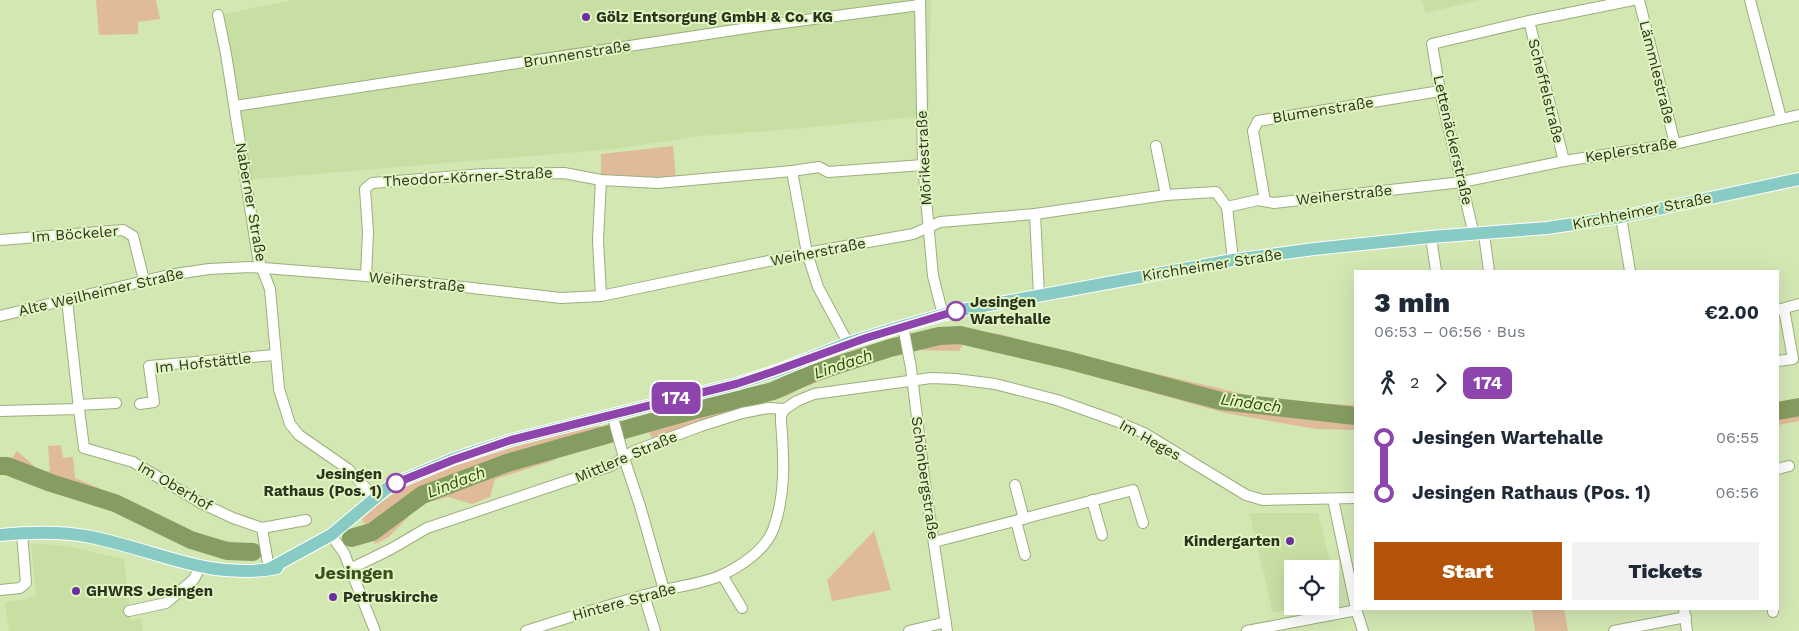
<!DOCTYPE html>
<html lang="en">
<head>
<meta charset="utf-8">
<style>
	:root { --surface:#fff; --page:#f2f2f3; --text:#1f2937; --muted:#747a83; --accent:#b45309 }
	body { margin:0; font-family:"Work Sans",sans-serif; background:var(--page); color:var(--text); height:100vh; display:flex; flex-direction:column; font-size:19px; white-space:nowrap }
	* { box-sizing:border-box; margin:0 }
	p { font-size:16px; color:var(--muted) }
	.icon { flex:none; width:28px; height:28px; fill:none; stroke:currentColor; stroke-width:2; stroke-linecap:round; stroke-linejoin:round }
	.map { position:relative; flex:1; overflow:hidden }
	.drawer { position:absolute; left:1354px; top:270px; width:425px; height:340px; display:flex; flex-direction:column; background:var(--surface); border-radius:0px; box-shadow:0 5px 20px #0002 }
	.drawer>* { flex:none }
	.badge { padding:0 10px; border-radius:8px; font-size:18px; line-height:32px }
	.buttons { position:absolute; left:1284px; top:560px; display:grid; gap:10px }
	.buttons a { display:grid; place-items:center; width:55px; height:55px; border-radius:0px; background:var(--surface); box-shadow:0 5px 20px #0002; font-size:25px }
	.map>.badge { position:absolute; translate:-50% -50%; box-shadow:0 0 0 2px #fff }
	.legs { display:flex; align-items:center; gap:8px; height:55px; padding:0 20px; font-size:16px }
	.legs p { margin-inline-start:auto }
	.headline { display:flex; align-items:center; justify-content:space-between; height:85px; padding:0 20px }
	h1 { font-size:28px; font-weight:800; line-height:38px }
	.action { display:flex; gap:10px; margin-top:auto; padding:10px 20px }
	.action a { flex:1; height:58px; border-radius:0px; background:var(--accent); color:#fff; font-size:20px; font-weight:800; line-height:58px; text-align:center }
	.action a+a { background:var(--page); color:var(--text) }
	ul { padding:0 20px; list-style:none }
	li { display:flex; align-items:center; gap:18px; height:55px; font-size:19px }
	li i { display:grid; place-items:center; width:8px; height:100%; margin:0 6px; background:currentColor }
	li i::after { content:''; width:12px; height:12px; margin:-6px; border:4px solid; border-radius:50%; background:var(--surface) }
	li p { margin-inline-start:auto }
	li:first-child i { background:linear-gradient(#0000 50%,currentColor 0) }
	li:last-child i { background:linear-gradient(currentColor 50%,#0000 0) }
	.map>svg:first-child { display:block }
</style>
</head>
<body>
<div class="map">
<svg width="1799" height="631" viewBox="0 0 1799 631">
	<rect width="100%" height="100%" fill="#d3e7b3"/>
	<!-- built -->
	<g fill="#c8dfa4">
		<path d="M293,0H931L928,116L781,130L700,136L614,149L244,180L218,15Z"/>
		<path d="M1422,0H1479L1426,13Z"/>
		<path d="M1249,513H1318L1339,599L1330,601V569H1292V606H1304L1273,613Z"/>
		<path d="M31,543L66,546L124,559L131,620L141,618L143,631H9L5,602L26,599L36,595Z"/>
	</g>
	<!-- green -->
	<g fill="#dfbb9a">
		<path d="M96,0H156L160,19L138,22V34L99,35Z"/>
		<path d="M673,146L676,179L601,177V154Z"/>
		<path d="M958,328L1000,334L1046,347L1041,361L964,342L959,351L919,350L922,336L928,333Z"/>
		<path d="M888,344L900,350L800,389L787,396L652,438L646,427L786,389L783,381Z"/>
		<path d="M1098,360L1273,401L1355,405V430L1316,429L1225,413L1093,376Z"/>
		<path d="M1799,402V421L1778,425V407Z"/>
		<path d="M599,425L607,432L557,445L555,460L495,479L490,497L472,504L448,497L428,502L412,513L389,537L375,544L362,519C399,483 440,470 487,455C524,444 561,434 599,425Z"/>
		<path d="M61,445L63,458L73,457L75,478L132,502L193,534L231,542V548L191,538L115,501L52,481L9,463L17,451L41,472L50,471L48,446Z"/>
		<path d="M874,531L891,590L832,601L827,580Z"/>
		<path d="M1532,609H1564L1568,631H1535Z"/>
	</g>
	<g fill="none" stroke-linecap="round" stroke-linejoin="round">
		<!-- river -->
		<g stroke="#869d61" stroke-width="18">
			<path d="M1778,411L1799,407"/>
			<path d="M0,466H7L51,483L115,503L191,540L227,551L253,552"/>
			<path d="M351,538L372,532L422,495L507,463L694,410L773,391L813,373L890,348L939,336L960,335L1067,360L1221,401L1355,416"/>
		</g>
		<defs>
			<g id="minor">
				<path d="M920,0L923,165L933,276L943,315"/>
				<path d="M1639,0L1675,144"/>
				<path d="M1750,0L1781,118"/>
				<path d="M218,15L226,54L258,258L270,289L279,389L290,424L299,435L348,469L375,498"/>
				<path d="M1529,21L1564,161"/>
				<path d="M235,106L767,25L920,5"/>
				<path d="M1156,146L1166,195"/>
				<path d="M792,171L807,253L818,287L848,343"/>
				<path d="M601,180L598,240L601,296"/>
				<path d="M1265,201L1253,131L1258,121L1440,91"/>
				<path d="M1227,207L1233,260"/>
				<path d="M1035,214L1039,295"/>
				<path d="M1621,217L1630,271"/>
				<path d="M1484,234L1489,271"/>
				<path d="M1474,235L1440,91L1432,44L1529,21L1633,0"/>
				<path d="M1431,237L1436,271"/>
				<path d="M0,240L123,230L133,236L144,280"/>
				<path d="M366,276L368,232L365,189L372,183L483,174L564,173L601,180L658,183L792,171L819,167L828,172L923,165"/>
				<path d="M67,300L79,409"/>
				<path d="M1778,310L1799,304"/>
				<path d="M0,316L169,275L209,269L250,267L366,276L561,298L601,296L807,253L913,234L940,222L1035,214L1166,195L1216,192L1227,207L1258,200L1274,203L1462,182L1564,161L1675,144L1799,115"/>
				<path d="M903,326L911,368L925,484L947,631"/>
				<path d="M1778,361L1793,359L1784,309"/>
				<path d="M140,404L154,402L149,366L275,355"/>
				<path d="M78,405L116,403"/>
				<path d="M0,411L79,409L84,448L133,462L201,503L233,518L262,528L306,520"/>
				<path d="M612,414L624,458L640,506L664,590"/>
				<path d="M1778,469L1789,466"/>
				<path d="M1015,485L1024,519"/>
				<path d="M1333,499L1355,604"/>
				<path d="M1092,500L1102,535"/>
				<path d="M1016,521L1025,555"/>
				<path d="M262,528L269,569"/>
				<path d="M331,535L344,553L375,631"/>
				<path d="M934,542L1133,490L1143,523"/>
				<path d="M350,569L391,549L427,528L611,466L634,451L701,426L742,413L768,408L785,409L797,401L814,394L931,378L956,379L995,384L1057,400L1116,421L1144,433L1246,495L1263,500L1355,498"/>
				<path d="M722,575L742,608"/>
				<path d="M0,590L20,588L26,583L22,533"/>
				<path d="M644,595L655,631"/>
				<path d="M1356,609L1363,631"/>
				<path d="M1684,609L1687,631"/>
				<path d="M1773,609V612"/>
				<path d="M129,611L166,603L194,579L200,567"/>
				<path d="M526,631C569,617 612,604 656,592C678,586 702,584 722,575C741,566 765,550 773,530C786,495 784,458 781,421V415L785,409"/>
				<path d="M909,631L946,622"/>
				<path d="M1247,631L1357,610"/>
				<path d="M1614,631L1686,617"/>
			</g>
			<g id="major">
				<path d="M0,535C30,532 61,531 91,537C156,550 210,581 277,568"/>
				<path d="M269,569L331,535L386,489L396,483L453,459L511,440L736,384L777,371L848,343L903,326L956,311L1233,260L1314,249L1431,237L1547,228L1621,217L1799,179"/>
			</g>
		</defs>
		<!-- minor casing -->
		<use href="#minor" stroke="#9baf7c" stroke-width="12"/>
		<!-- major casing -->
		<use href="#major" stroke="#fff" stroke-width="14"/>
		<!-- minor -->
		<use href="#minor" stroke="#fff" stroke-width="10"/>
		<!-- major -->
		<use href="#major" stroke="#88cbc5" stroke-width="12"/>
	</g>
	<g fill="none" stroke-linecap="round" stroke-linejoin="round">
		<defs>
			<path id="line-1" d="M396,483L453,460L511,440L736,384L772,372L866,338L956,311"/>
		</defs>
		<!-- line-1 casing -->
		<use href="#line-1" stroke="#fff" stroke-width="11"/>
		<!-- line-1 -->
		<use href="#line-1" stroke="#8e44ad" stroke-width="8"/>
	</g>
	<!-- markers -->
	<g fill="#6e2ea3" stroke="#e0f5c0" stroke-width="2">
		<circle cx="586" cy="17" r="5"/>
		<circle cx="1290" cy="541" r="5"/>
		<circle cx="76" cy="591" r="5"/>
		<circle cx="333" cy="597" r="5"/>
	</g>
	<g fill="#fff" stroke="#8e44ad" stroke-width="2.5">
		<circle cx="956" cy="311" r="9"/>
		<circle cx="396" cy="483" r="9"/>
	</g>
	<g text-anchor="middle" dominant-baseline="central" stroke-width="4" stroke-linejoin="round" paint-order="stroke">
		<!-- poi labels -->
		<g font-size="15" font-weight="bold" fill="#2b331e" stroke="#e0f5c0" text-anchor="start">
			<text x="596" y="17">Gölz Entsorgung GmbH &amp; Co. KG</text>
			<text x="1280" y="541" text-anchor="end">Kindergarten</text>
			<text x="86" y="591">GHWRS Jesingen</text>
			<text x="343" y="597">Petruskirche</text>
		</g>
		<!-- street labels -->
		<g font-size="15" fill="#2b331e" stroke="#e0f5c0">
			<text transform="translate(577 54) rotate(-9)">Brunnenstraße</text>
			<text transform="translate(1657 72) rotate(76)">Lämmlestraße</text>
			<text transform="translate(1546 91) rotate(76)">Scheffelstraße</text>
			<text transform="translate(1323 110) rotate(-9)">Blumenstraße</text>
			<text transform="translate(1453 140) rotate(77)">Lettenäckerstraße</text>
			<text transform="translate(1631 150) rotate(-9)">Keplerstraße</text>
			<text transform="translate(924 158) rotate(-93)">Mörikestraße</text>
			<text transform="translate(468 177) rotate(-3)">Theodor-Körner-Straße</text>
			<text transform="translate(1344 195) rotate(-6)">Weiherstraße</text>
			<text transform="translate(251 202) rotate(80)">Naberner Straße</text>
			<text transform="translate(1642 211) rotate(-11)">Kirchheimer Straße</text>
			<text transform="translate(75 234) rotate(-4)">Im Böckeler</text>
			<text transform="translate(818 252) rotate(-11)">Weiherstraße</text>
			<text transform="translate(1212 265) rotate(-9)">Kirchheimer Straße</text>
			<text transform="translate(417 282) rotate(6)">Weiherstraße</text>
			<text transform="translate(101 292) rotate(-13)">Alte Weilheimer Straße</text>
			<text transform="translate(203 363) rotate(-6)">Im Hofstättle</text>
			<text transform="translate(1150 440) rotate(29)">Im Heges</text>
			<text transform="translate(626 457) rotate(-23)">Mittlere Straße</text>
			<text transform="translate(925 478) rotate(82)">Schönbergstraße</text>
			<text transform="translate(175 486) rotate(30)">Im Oberhof</text>
			<text transform="translate(624 602) rotate(-15)">Hintere Straße</text>
		</g>
		<!-- stop labels -->
		<g font-size="15" font-weight="bold" fill="#2b331e" stroke="#e0f5c0" text-anchor="start">
			<text x="970" y="302">Jesingen<tspan x="970" dy="17">Wartehalle</tspan></text>
			<text x="382" y="474" text-anchor="end">Jesingen<tspan x="382" dy="17">Rathaus (Pos. 1)</tspan></text>
		</g>
		<!-- water labels -->
		<g font-size="16" font-style="italic" fill="#324500" stroke="#e0f5c0">
			<text transform="translate(843 364) rotate(-19)">Lindach</text>
			<text transform="translate(1251 403) rotate(8)">Lindach</text>
			<text transform="translate(456 482) rotate(-21)">Lindach</text>
		</g>
		<!-- quarter labels -->
		<g font-size="18" font-weight="bold" fill="#3d4e1f" stroke="#e0f5c0">
			<text x="354" y="572">Jesingen</text>
		</g>
	</g>
</svg>
<div class="buttons">
<a><svg class="icon" aria-label="locate" viewBox="0 0 24 24"><circle cx="12" cy="12" r="6"/><path d="M12 2v4M12 18v4M2 12h4M18 12h4"/></svg></a>
</div>
<b class="badge" style="left:676px;top:398px;background:#8e44ad;color:#fff">174</b>
<section class="drawer">
<div class="headline"><div><h1>3 min</h1><p>06:53 – 06:56 · Bus</p></div><b>€2.00</b></div>
<div class="legs"><svg class="icon" aria-label="walk" viewBox="0 0 24 24"><circle cx="13" cy="4" r="2"/><path d="M13 8l-2 6 4 7M11 14l-3 7M7 12l3-4h3l4 4"/></svg>2<svg class="icon" aria-label="forward" viewBox="0 0 24 24"><path d="M9 5l7 7-7 7"/></svg><b class="badge" style="background:#8e44ad;color:#fff">174</b></div>
<ul>
<li><i style="color:#8e44ad"></i><b>Jesingen Wartehalle</b><p>06:55</p></li>
<li><i style="color:#8e44ad"></i><b>Jesingen Rathaus (Pos. 1)</b><p>06:56</p></li>
</ul>
<div class="action"><a>Start</a><a>Tickets</a></div>
</section>
</div>
</body>
</html>
